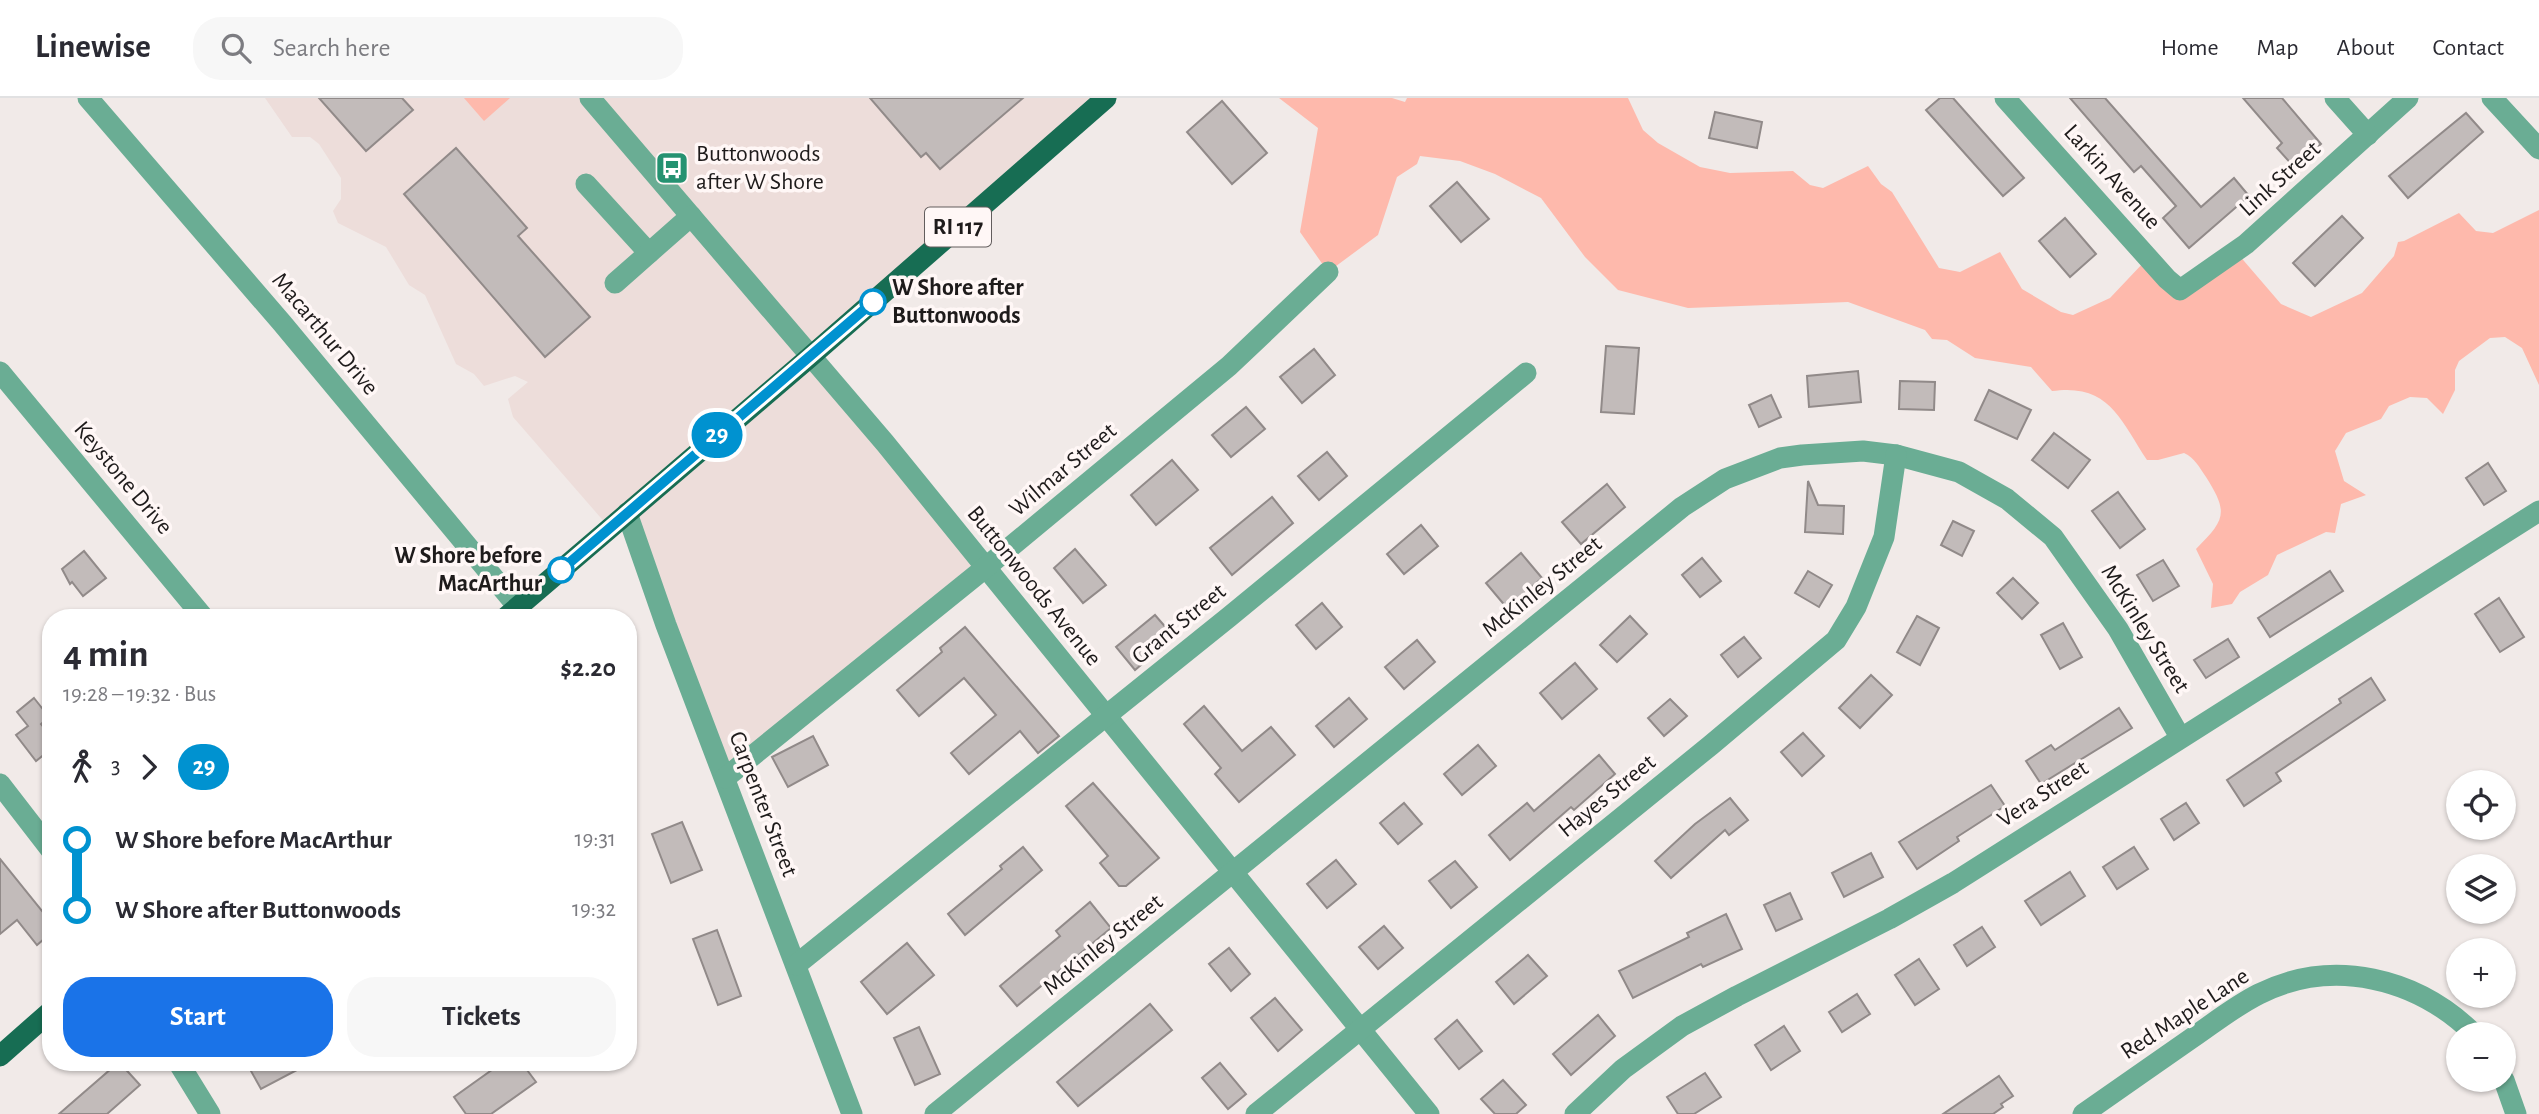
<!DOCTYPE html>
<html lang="en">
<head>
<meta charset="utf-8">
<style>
	:root { --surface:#fff; --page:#f7f7f7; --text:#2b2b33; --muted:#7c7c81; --line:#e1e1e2; --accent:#1a73e8 }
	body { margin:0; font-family:"Alegreya Sans",sans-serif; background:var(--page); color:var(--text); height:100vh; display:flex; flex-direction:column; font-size:26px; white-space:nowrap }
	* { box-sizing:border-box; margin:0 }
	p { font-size:23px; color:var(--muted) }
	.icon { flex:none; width:38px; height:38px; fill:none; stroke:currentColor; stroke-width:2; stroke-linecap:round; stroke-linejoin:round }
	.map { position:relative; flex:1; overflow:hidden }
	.drawer { position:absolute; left:42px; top:511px; width:595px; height:462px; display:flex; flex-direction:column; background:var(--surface); border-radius:28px; box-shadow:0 2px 5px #0004 }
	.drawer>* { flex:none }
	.badge { padding:0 14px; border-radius:23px; font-size:24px; line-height:46px }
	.tools { position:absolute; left:2446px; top:672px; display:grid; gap:14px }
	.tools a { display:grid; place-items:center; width:70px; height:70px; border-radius:50%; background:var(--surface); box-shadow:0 2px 5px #0004; font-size:35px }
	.map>.badge { position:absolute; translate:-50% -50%; box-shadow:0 0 0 4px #fff }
	.legs { display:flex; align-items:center; gap:10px; height:77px; padding:0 21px; font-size:23px }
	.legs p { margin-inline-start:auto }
	.summary { display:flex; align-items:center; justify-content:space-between; height:119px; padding:0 21px }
	h1 { font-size:38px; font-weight:700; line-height:52px }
	.button { display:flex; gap:14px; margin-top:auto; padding:14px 21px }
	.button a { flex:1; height:80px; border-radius:28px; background:var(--accent); color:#fff; font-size:28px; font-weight:700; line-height:80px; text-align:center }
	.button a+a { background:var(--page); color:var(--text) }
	ul { padding:0 21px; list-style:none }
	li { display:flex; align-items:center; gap:24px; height:70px; font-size:26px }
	li i { display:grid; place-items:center; width:10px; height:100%; margin:0 9px; background:currentColor }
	li i::after { content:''; width:18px; height:18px; margin:-9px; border:5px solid; border-radius:50%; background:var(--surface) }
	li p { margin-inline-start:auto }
	li:first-child i { background:linear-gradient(#0000 50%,currentColor 0) }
	li:last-child i { background:linear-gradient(currentColor 50%,#0000 0) }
	header { display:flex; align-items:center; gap:42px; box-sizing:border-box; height:98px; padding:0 35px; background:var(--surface); border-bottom:2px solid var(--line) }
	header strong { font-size:33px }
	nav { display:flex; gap:38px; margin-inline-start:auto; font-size:24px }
	.search { width:490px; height:63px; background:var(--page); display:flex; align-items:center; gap:18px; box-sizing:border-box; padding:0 24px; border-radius:28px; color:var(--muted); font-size:26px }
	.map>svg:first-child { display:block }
</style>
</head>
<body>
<header>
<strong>Linewise</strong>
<div class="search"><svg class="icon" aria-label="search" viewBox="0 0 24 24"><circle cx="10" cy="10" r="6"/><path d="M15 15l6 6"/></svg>Search here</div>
<nav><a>Home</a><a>Map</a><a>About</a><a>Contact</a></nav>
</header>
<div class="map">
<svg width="2539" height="1016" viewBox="0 0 2539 1016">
	<rect width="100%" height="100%" fill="#f1eae8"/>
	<!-- built -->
	<path fill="#edddda" d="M265,0H1110L812,263L978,462L729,667L634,435L607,427L513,319L508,301L528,284L515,278L484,288L474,276L456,266L425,197L409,187L386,149L338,125L333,113L341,101V80L319,46L310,39H292Z"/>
	<!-- green -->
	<g fill="#feb9ac">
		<path d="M464,0H510L484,23Z"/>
		<path d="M1279,0H1392L1405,4L1407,0H1628L1643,32L1658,45L1700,69L1730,75L1793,73L1810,87L1823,90L1868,68L1881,86L1892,94L1939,170L1960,174L2000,154L2022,191L2061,214L2073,217L2110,200L2145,163L2177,191L2238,156L2281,206L2311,219L2362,195L2394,158L2398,144L2404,143L2459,115L2476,133L2493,135L2539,112V287L2522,250L2505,239L2490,240L2459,263L2455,272V292L2443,316L2427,300L2410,299L2389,308L2381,321L2346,335L2335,353L2344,383L2366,397L2341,406L2335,435L2326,434L2277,457L2268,477L2240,494L2232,506L2211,510L2213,486L2196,451C2225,422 2229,415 2206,379C2199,369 2195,360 2184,355L2158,362H2147C2120,321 2109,285 2052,293L2031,269L1975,260L1947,242L1932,241L1925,232L1848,204L1688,210L1618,192L1585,159L1541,100L1495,76L1460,63L1420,58L1417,66L1397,79L1378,137L1328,174L1300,134L1318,30Z"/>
	</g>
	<!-- building -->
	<g fill="#c2bbba" stroke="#918a89" stroke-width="2">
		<path d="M319,0H402L413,12L366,53Z"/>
		<path d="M870,0H1023L940,71L926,55L921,59Z"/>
		<path d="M1940,0H1953L2024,80L2003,98L1926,12Z"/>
		<path d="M2070,0H2105L2201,109L2234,80L2249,98L2189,150L2163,120L2176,108L2141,68L2134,74Z"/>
		<path d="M2243,0H2282L2321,46L2294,69L2277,50L2282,45Z"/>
		<path d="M1222,3L1267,55L1232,86L1187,34Z"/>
		<path d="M1715,14L1762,24L1757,50L1709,40Z"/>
		<path d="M2466,15L2483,34L2408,100L2389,78Z"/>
		<path d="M456,50L527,130L518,138L590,219L545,259L404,96Z"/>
		<path d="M1457,84L1489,121L1461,144L1430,108Z"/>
		<path d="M2342,118L2363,140L2315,188L2293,165Z"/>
		<path d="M2065,120L2096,156L2070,179L2039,143Z"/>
		<path d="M1606,248L1639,250L1634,316L1601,314Z"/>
		<path d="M1314,251L1335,277L1302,305L1280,279Z"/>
		<path d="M1858,273L1861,304L1809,309L1807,278Z"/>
		<path d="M1900,283L1935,284L1934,312L1899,311Z"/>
		<path d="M1989,292L2031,312L2017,341L1975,322Z"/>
		<path d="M1771,297L1781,319L1759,329L1749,307Z"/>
		<path d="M1246,309L1265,331L1231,359L1212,337Z"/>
		<path d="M2054,335L2090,362L2068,390L2032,362Z"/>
		<path d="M1327,354L1347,378L1319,402L1298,378Z"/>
		<path d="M1172,362L1198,392L1156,427L1131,397Z"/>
		<path d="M2488,365L2506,393L2484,407L2466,380Z"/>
		<path d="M1808,383L1818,407L1844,408L1843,436L1805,434Z"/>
		<path d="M1607,386L1625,409L1581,446L1562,424Z"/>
		<path d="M2118,394L2145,431L2120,450L2092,413Z"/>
		<path d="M1272,399L1293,425L1232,477L1210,450Z"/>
		<path d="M1953,423L1974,433L1962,458L1941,447Z"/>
		<path d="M1421,427L1438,448L1404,476L1387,456Z"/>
		<path d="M1075,451L1106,487L1083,505L1054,470Z"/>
		<path d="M84,453L106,480L83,498L72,484L70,486L62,471Z"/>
		<path d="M1521,455L1542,480L1507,510L1486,485Z"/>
		<path d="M1702,460L1721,483L1700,499L1682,477Z"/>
		<path d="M2163,462L2179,488L2153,503L2137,477Z"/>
		<path d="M1808,473L1832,487L1819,509L1795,495Z"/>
		<path d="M2330,473L2343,493L2270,539L2258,520Z"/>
		<path d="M2013,480L2038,505L2022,521L1997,495Z"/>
		<path d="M2499,500L2524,539L2500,554L2475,516Z"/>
		<path d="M1322,505L1342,529L1316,551L1296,527Z"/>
		<path d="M1155,517L1174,539L1135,572L1116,549Z"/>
		<path d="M1630,518L1647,536L1617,564L1600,547Z"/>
		<path d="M1917,518L1939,530L1920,567L1897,554Z"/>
		<path d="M2063,525L2082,559L2060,571L2041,537Z"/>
		<path d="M965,529L1059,638L1038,655L1020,633L969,676L951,655L996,617L964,580L919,618L897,592L942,554L940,550Z"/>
		<path d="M1744,539L1761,560L1738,579L1721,557Z"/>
		<path d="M2228,541L2239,559L2206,580L2194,562Z"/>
		<path d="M1417,542L1435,564L1404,591L1385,569Z"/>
		<path d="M1575,565L1597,591L1562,621L1540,595Z"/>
		<path d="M1871,577L1892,597L1860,630L1839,610Z"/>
		<path d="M2371,580L2385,602L2276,675L2281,683L2244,708L2227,682L2341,605L2339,601Z"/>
		<path d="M34,600L49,619L41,626L51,638V651L36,663L16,637L28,628L17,614Z"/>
		<path d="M1349,600L1367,621L1334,649L1316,628Z"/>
		<path d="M1670,601L1687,618L1664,638L1648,620Z"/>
		<path d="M1204,608L1242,653L1271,629L1295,657L1239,704L1215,676L1221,670L1184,626Z"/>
		<path d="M2119,610L2132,630L2041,686L2026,663L2051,647L2055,652Z"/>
		<path d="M1803,635L1824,658L1802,678L1781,654Z"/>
		<path d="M813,638L828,667L788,689L772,659Z"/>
		<path d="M1478,647L1496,668L1462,697L1444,676Z"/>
		<path d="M1599,657L1615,676L1574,712L1571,709L1510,762L1489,737L1527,705L1534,713Z"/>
		<path d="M1093,685L1159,760L1126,788H1119L1100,765L1108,758L1066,708Z"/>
		<path d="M1991,687L2005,708L1957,739L1959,743L1917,771L1899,744Z"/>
		<path d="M1730,700L1748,722L1729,737L1725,732L1671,780L1655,763L1695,726Z"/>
		<path d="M1404,705L1422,726L1398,746L1380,725Z"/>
		<path d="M2186,705L2199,725L2174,742L2161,721Z"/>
		<path d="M682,724L702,772L671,785L652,736Z"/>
		<path d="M1023,749L1042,772L965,837L948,816L1002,771L1000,768Z"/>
		<path d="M2134,749L2148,771L2117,791L2103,769Z"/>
		<path d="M1871,755L1883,779L1844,799L1832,775Z"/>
		<path d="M0,761L51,824V835L37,847L17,822L0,836Z"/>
		<path d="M1336,762L1356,786L1327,810L1307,786Z"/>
		<path d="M1455,763L1477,789L1451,810L1429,783Z"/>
		<path d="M2070,774L2085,798L2041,827L2025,803Z"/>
		<path d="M1790,795L1802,821L1776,833L1764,807Z"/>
		<path d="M1090,804L1111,830L1017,908L1000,888L1060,838L1056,833Z"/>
		<path d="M1726,816L1742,851L1703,869L1701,866L1633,900L1619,873L1689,839L1687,835Z"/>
		<path d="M1384,828L1403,850L1378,871L1359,849Z"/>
		<path d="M1982,829L1995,849L1967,868L1954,847Z"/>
		<path d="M717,832L741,898L718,907L693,841Z"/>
		<path d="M907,845L934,877L887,916L861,884Z"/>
		<path d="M1229,850L1250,876L1231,893L1209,866Z"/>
		<path d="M1528,857L1547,878L1514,906L1496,884Z"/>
		<path d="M1919,861L1939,891L1915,907L1895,877Z"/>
		<path d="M1857,896L1870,916L1842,934L1829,914Z"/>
		<path d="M1275,900L1302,932L1278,953L1251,920Z"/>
		<path d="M1150,906L1172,932L1078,1008L1057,984Z"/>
		<path d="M1598,917L1615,938L1571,977L1553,956Z"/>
		<path d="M1457,922L1482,953L1459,971L1435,941Z"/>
		<path d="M1784,928L1800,953L1771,972L1755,947Z"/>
		<path d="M919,929L940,976L915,987L894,940Z"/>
		<path d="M119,964L140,987L107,1016H59Z"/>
		<path d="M246,964H312L261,991Z"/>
		<path d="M503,964H521L536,984L491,1016H466L454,999Z"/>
		<path d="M1220,965L1246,996L1228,1011L1202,980Z"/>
		<path d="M1705,975L1721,999L1694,1016H1678L1667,999Z"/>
		<path d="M1999,978L2013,998L2001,1006L2003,1009L1993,1016H1943Z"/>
		<path d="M1503,982L1526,1007L1516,1016H1495L1481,1001Z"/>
	</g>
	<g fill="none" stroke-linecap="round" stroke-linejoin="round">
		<!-- minor -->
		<g stroke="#6aad94" stroke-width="21">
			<path d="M88,0L282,225L518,509"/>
			<path d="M590,0L885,345L1429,1016"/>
			<path d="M2005,0L2167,181L2180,192L2246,146L2408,0"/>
			<path d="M2335,0L2368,37"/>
			<path d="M2492,0L2539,51"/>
			<path d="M586,86L649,155"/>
			<path d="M615,185L691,118"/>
			<path d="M0,274L204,520"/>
			<path d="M627,415L666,527L852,1016"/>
			<path d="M725,680L985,470L1229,268L1328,174"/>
			<path d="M0,686L51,752"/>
			<path d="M796,867L1229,519L1526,275"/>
			<path d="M178,964L210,1016"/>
			<path d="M2504,982L2516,1016"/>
			<path d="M935,1016L1682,409L1725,381L1780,360L1802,357L1863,353L1896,357L1959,374L2007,401L2053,439L2118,531L2180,639"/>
			<path d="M1256,1016L1711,647L1836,542L1856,509L1884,439L1896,357"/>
			<path d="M1575,1016L1623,971L1682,928L1737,898L1889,821L1953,785L2539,413"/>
			<path d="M2083,1016C2119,991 2156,965 2192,940C2214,925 2235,908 2259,896C2333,859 2417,880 2474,936"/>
		</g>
		<!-- major -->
		<g stroke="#176d53" stroke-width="21">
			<path d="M505,520L810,259L1106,0"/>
			<path d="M0,958L51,913"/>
		</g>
	</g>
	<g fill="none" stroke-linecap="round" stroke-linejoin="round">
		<defs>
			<path id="line-1" d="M561,472L873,204"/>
		</defs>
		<!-- line-1 casing -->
		<use href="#line-1" stroke="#fff" stroke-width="16"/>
		<!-- line-1 -->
		<use href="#line-1" stroke="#0092d0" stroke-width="10"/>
	</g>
	<!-- icons -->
	<defs>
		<symbol id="bus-square" viewBox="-11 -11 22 22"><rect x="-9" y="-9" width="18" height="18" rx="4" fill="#259271" stroke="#fff7f6"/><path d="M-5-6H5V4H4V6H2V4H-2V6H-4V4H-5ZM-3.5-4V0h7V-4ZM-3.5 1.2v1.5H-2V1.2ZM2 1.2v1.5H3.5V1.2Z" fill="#fff"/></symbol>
	</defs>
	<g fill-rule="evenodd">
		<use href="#bus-square" x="653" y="51" width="38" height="38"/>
	</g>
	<!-- markers -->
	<g fill="#fff" stroke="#0092d0" stroke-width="3.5">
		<circle cx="873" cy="204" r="12"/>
		<circle cx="561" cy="472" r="12"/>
	</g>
	<g text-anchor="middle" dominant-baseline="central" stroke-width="7" stroke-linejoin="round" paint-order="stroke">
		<!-- shield labels -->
		<rect fill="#fff7f6" stroke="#625d5d" stroke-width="2" x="925" y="109.5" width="66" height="39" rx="5"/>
		<g font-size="23" font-weight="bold" fill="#1e1b1b">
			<text x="958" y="129">RI 117</text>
		</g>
		<!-- poi labels -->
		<g font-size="24" fill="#1e1b1b" stroke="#fff7f6" text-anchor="start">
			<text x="696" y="56">Buttonwoods<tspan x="696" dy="28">after W Shore</tspan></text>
		</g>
		<!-- street labels -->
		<g font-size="24" fill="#1e1b1b" stroke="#fff7f6">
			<text transform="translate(2112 79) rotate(48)">Larkin Avenue</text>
			<text transform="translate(2280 81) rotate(-42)">Link Street</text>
			<text transform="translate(325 236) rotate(50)">Macarthur Drive</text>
			<text transform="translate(1063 372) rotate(-40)">Wilmar Street</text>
			<text transform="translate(123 380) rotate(50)">Keystone Drive</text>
			<text transform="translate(1034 488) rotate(51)">Buttonwoods Avenue</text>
			<text transform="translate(1542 489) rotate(-39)">McKinley Street</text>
			<text transform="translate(1179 526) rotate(-39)">Grant Street</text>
			<text transform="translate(2145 531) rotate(58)">McKinley Street</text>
			<text transform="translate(2043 696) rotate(-33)">Vera Street</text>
			<text transform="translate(1607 698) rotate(-39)">Hayes Street</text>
			<text transform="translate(763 706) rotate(69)">Carpenter Street</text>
			<text transform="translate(1103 847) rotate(-39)">McKinley Street</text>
			<text transform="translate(2185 916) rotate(-33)">Red Maple Lane</text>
		</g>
		<!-- stop labels -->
		<g font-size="24" font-weight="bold" fill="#1e1b1b" stroke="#fff7f6" text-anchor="start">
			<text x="892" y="190">W Shore after<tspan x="892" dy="28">Buttonwoods</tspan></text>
			<text x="542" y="458" text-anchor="end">W Shore before<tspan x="542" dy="28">MacArthur</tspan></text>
		</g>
	</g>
</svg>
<div class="tools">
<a><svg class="icon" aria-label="locate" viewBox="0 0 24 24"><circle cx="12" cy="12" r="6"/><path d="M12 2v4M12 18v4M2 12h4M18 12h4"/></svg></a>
<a><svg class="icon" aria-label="layers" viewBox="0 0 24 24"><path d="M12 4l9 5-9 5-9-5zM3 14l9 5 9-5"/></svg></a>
<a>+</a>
<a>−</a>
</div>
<b class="badge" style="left:717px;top:337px;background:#0092d0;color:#fff">29</b>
<section class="drawer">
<div class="summary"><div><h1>4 min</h1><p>19:28 – 19:32 · Bus</p></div><b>$2.20</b></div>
<div class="legs"><svg class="icon" aria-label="walk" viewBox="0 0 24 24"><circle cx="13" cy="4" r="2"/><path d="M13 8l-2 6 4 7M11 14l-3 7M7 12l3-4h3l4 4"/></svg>3<svg class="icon" aria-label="forward" viewBox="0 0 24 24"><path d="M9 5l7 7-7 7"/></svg><b class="badge" style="background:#0092d0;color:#fff">29</b></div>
<ul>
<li><i style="color:#0092d0"></i><b>W Shore before MacArthur</b><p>19:31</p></li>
<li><i style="color:#0092d0"></i><b>W Shore after Buttonwoods</b><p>19:32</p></li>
</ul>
<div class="button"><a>Start</a><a>Tickets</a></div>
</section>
</div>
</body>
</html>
